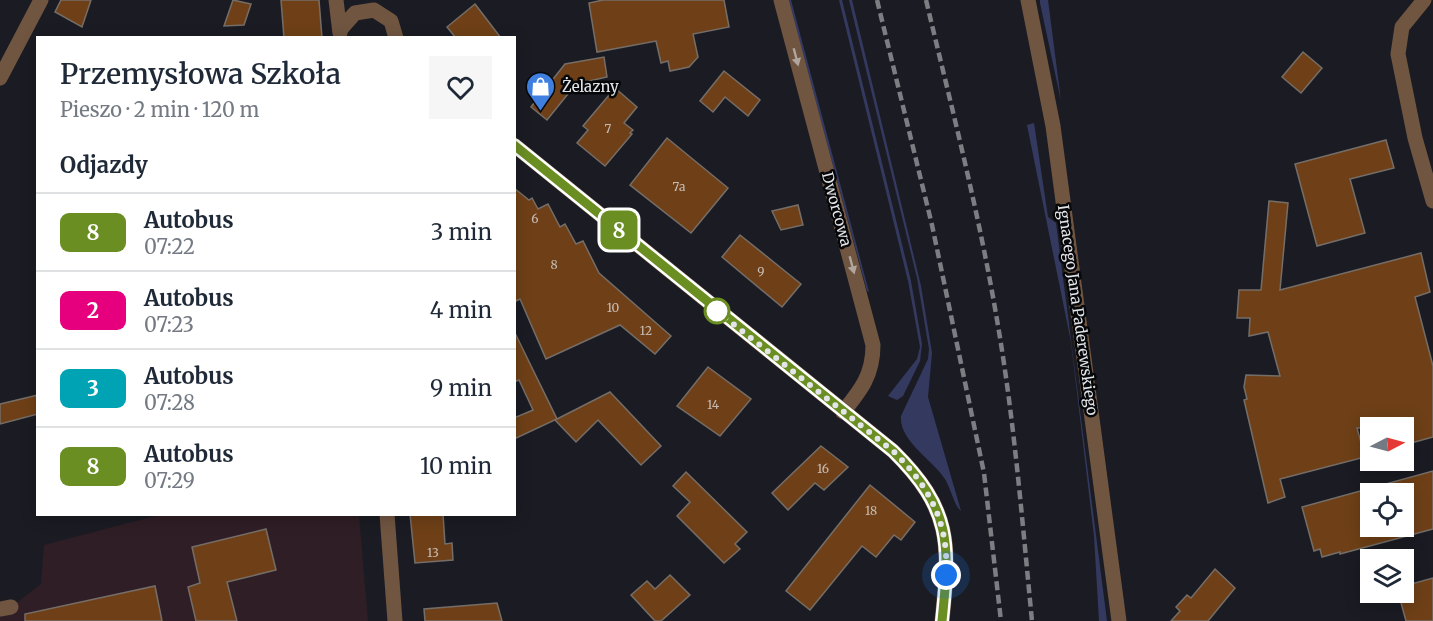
<!DOCTYPE html>
<html lang="pl">
<head>
<meta charset="utf-8">
<style>
	:root { --surface:#fff; --page:#f6f6f7; --text:#1f2937; --muted:#747a83; --line:#e0e1e3 }
	body { margin:0; font-family:Merriweather,serif; background:var(--page); color:var(--text); height:100vh; display:flex; flex-direction:column; font-size:22px; white-space:nowrap }
	* { box-sizing:border-box; margin:0 }
	p { font-size:20px; color:var(--muted) }
	.icon { flex:none; width:33px; height:33px; fill:none; stroke:currentColor; stroke-width:2; stroke-linecap:round; stroke-linejoin:round }
	.map { position:relative; flex:1; overflow:hidden }
	.details { position:absolute; left:36px; top:36px; width:480px; height:480px; display:flex; flex-direction:column; background:var(--surface); border-radius:0px; box-shadow:0 3px 15px #0003 }
	.details>* { flex:none }
	.badge { padding:0 12px; border-radius:9px; font-size:21px; line-height:39px }
	.needle { width:39px; rotate:84deg }
	.buttons { position:absolute; left:1360px; top:417px; display:grid; gap:12px }
	.buttons a { display:grid; place-items:center; width:54px; height:54px; border-radius:0px; background:var(--surface); box-shadow:0 3px 15px #0003; font-size:30px }
	.you { position:absolute; width:30px; height:30px; margin:-15px; border:4px solid #fff; border-radius:50%; background:#1a73e8; box-shadow:0 0 0 9px #1a73e833 }
	.map>.badge { position:absolute; translate:-50% -50%; box-shadow:0 0 0 3px #fff }
	h2 { padding:0 24px; font-size:22px; line-height:54px }
	.round { display:grid; place-items:center; flex:none; width:63px; height:63px; border-radius:0px; background:var(--page) }
	.head { display:flex; align-items:center; justify-content:space-between; height:102px; padding:0 24px }
	h1 { font-size:28px; font-weight:600; line-height:45px }
	ul { padding:0; list-style:none }
	li { display:flex; align-items:center; gap:18px; height:78px; padding:0 24px; border-top:2px solid var(--line) }
	li div { flex:1 }
	li b { display:block; font-size:22px }
	li em { font-style:normal }
	li .badge { min-width:66px; font-weight:700; text-align:center }
	.map>svg:first-child { display:block }
</style>
</head>
<body>
<div class="map">
<svg width="1433" height="621" viewBox="0 0 1433 621">
	<rect width="100%" height="100%" fill="#1b1c23"/>
	<!-- education -->
	<path fill="#2f1e25" d="M159,515H359L368,621H0V609L11,607L41,584L44,545Z"/>
	<!-- green -->
	<g fill="#343960">
		<path d="M788,0H791L869,292L867,291Z"/>
		<path d="M839,0H842L911,281L922,344L920,361L903,396L897,400L888,396L917,359L920,347L908,281Z"/>
		<path d="M849,0H852L921,286L932,353L928,397L961,511C954,505 951,489 945,479C932,459 899,441 901,416L928,359L929,349L917,278Z"/>
		<path d="M1040,0H1048L1061,101L1040,3Z"/>
		<path d="M1034,123L1048,217L1056,223L1107,621H1099L1094,536L1071,342L1027,125Z"/>
	</g>
	<!-- building -->
	<g fill="#6f4017" stroke="#756e68" stroke-width="1.5" fill-rule="evenodd">
		<path d="M61,0H91L82,27L55,12Z"/>
		<path d="M233,0L251,4L244,25L224,26Z"/>
		<path d="M281,0H319L322,38H284Z"/>
		<path d="M603,0H724L729,27L693,34L698,57L689,67L670,71L668,61L661,63L656,41L597,52L589,3Z"/>
		<path d="M475,4L501,38H456L447,27Z"/>
		<path d="M1303,52L1322,68L1301,93L1282,77Z"/>
		<path d="M604,57L607,77L576,84L547,120L531,107L565,64Z"/>
		<path d="M724,71L760,100L748,116L725,97L713,112L700,101Z"/>
		<path d="M615,88L637,107L624,123L633,130L630,133L632,134L605,166L577,143L588,130L583,126Z"/>
		<path d="M667,138L728,188L691,233L630,185Z"/>
		<path d="M1386,140L1394,168L1350,179L1365,233L1317,246L1295,164Z"/>
		<path d="M514,188L529,200L532,198L538,209L548,204L560,227L565,224L576,244L583,241L599,273L671,336L655,354L620,325L546,359L520,299L514,302Z"/>
		<path d="M1269,201L1288,203L1280,290L1421,253L1430,292L1415,297L1433,366V437L1404,445V428H1357L1365,457L1280,479L1285,497L1268,503L1244,400L1247,399L1244,387L1246,375L1280,376L1268,332L1249,336L1250,318H1237L1239,290H1261Z"/>
		<path d="M798,205L803,225L781,230L772,211Z"/>
		<path d="M740,235L801,284L782,307L722,257Z"/>
		<path d="M514,331L557,419L514,439V418L533,410L519,380L514,382Z"/>
		<path d="M708,367L751,399L720,436L677,406Z"/>
		<path d="M610,392L661,446L641,465L598,420L576,442L555,420Z"/>
		<path d="M38,395V414L0,424V404Z"/>
		<path d="M821,446L848,467L824,490L815,483L788,510L772,493Z"/>
		<path d="M1433,471V529L1340,554V552L1322,557L1320,549L1314,551L1302,507ZM1371,491V494H1404V526H1371Z"/>
		<path d="M686,472L747,532L735,544L740,549L724,563L677,516L690,502L673,486Z"/>
		<path d="M870,485L915,522L901,540L894,535L876,557L862,546L810,610L786,591Z"/>
		<path d="M410,514H443L445,544L452,543L453,560L415,563Z"/>
		<path d="M266,529L276,570L227,582L237,621H196L188,587L200,583L192,547Z"/>
		<path d="M1215,569L1235,588L1208,621H1171L1180,611L1176,607L1187,595L1191,598Z"/>
		<path d="M670,575L690,595L661,621H655L631,595L647,581L655,589Z"/>
		<path d="M1433,578V621H1406L1398,592H1404V586Z"/>
		<path d="M155,586L162,621H25V614Z"/>
		<path d="M497,603L502,621H425L424,609Z"/>
	</g>
	<g fill="none" stroke-linecap="round" stroke-linejoin="round">
		<!-- minor -->
		<g stroke="#705641" stroke-width="15">
			<path d="M336,0L340,33"/>
			<path d="M781,0L873,345C873,375 861,390 843,412"/>
			<path d="M1028,0L1053,126L1119,621"/>
			<path d="M1424,0L1402,27L1398,54L1415,138L1433,201"/>
			<path d="M340,30L355,13L374,10L391,21L396,38"/>
			<path d="M0,78L41,0"/>
			<path d="M514,145L893,451C952,509 950,544 942,621"/>
			<path d="M387,514L395,621"/>
			<path d="M0,609L11,607"/>
		</g>
		<!-- rail -->
		<g stroke="#7d7e83" stroke-width="4.5" stroke-dasharray="9 4.5" stroke-linecap="butt">
			<path d="M877,0L932,225L984,473L1001,621"/>
			<path d="M926,0C951,105 978,209 996,314C1014,416 1022,519 1032,621"/>
		</g>
	</g>
	<!-- one-way arrows -->
	<defs><path id="oneway-solid" d="M-6-.8H1V-3.2L6.5 0L1 3.2V.8H-6Z" transform="scale(1.5)"/></defs>
	<g fill="#b0a59d">
		<use href="#oneway-solid" transform="translate(796 57) rotate(75)"/>
		<use href="#oneway-solid" transform="translate(852 265) rotate(75)"/>
	</g>
	<g fill="none" stroke-linecap="round" stroke-linejoin="round">
		<defs>
			<path id="line" d="M514,145L893,451C952,509 950,544 942,621"/>
		</defs>
		<!-- line casing -->
		<use href="#line" stroke="#fff" stroke-width="14"/>
		<!-- line -->
		<use href="#line" stroke="#6b8e23" stroke-width="9"/>
		<!-- walk -->
		<path stroke="#e4e5e9" stroke-width="6" stroke-dasharray="0 10.8" d="M717,311L893,451C930,487 949,523 946,575"/>
	</g>
	<!-- icons -->
	<defs>
		<symbol id="shop-pin" viewBox="-11 -11 22 30"><path d="M0 17L-7.5 6A9.5 9.5 0 1 1 7.5 6Z" fill="#3f7fe0" stroke="#060709"/><path d="M-5-2.5h2.3a2.7 3.5 0 0 1 5.4 0H5L5.5 6h-11ZM-1.5-2.5h3a1.5 2.3 0 0 0-3 0Z" fill="#fff"/></symbol>
	</defs>
	<g fill-rule="evenodd">
		<use href="#shop-pin" x="524" y="70" width="33" height="45"/>
	</g>
	<!-- markers -->
	<circle fill="#fff" stroke="#6b8e23" stroke-width="3" cx="717" cy="311" r="12"/>
	<g text-anchor="middle" dominant-baseline="central" stroke-width="5" stroke-linejoin="round" paint-order="stroke">
		<!-- number labels -->
		<g font-size="12" fill="#c7bcb4">
			<text x="608" y="128">7</text>
			<text x="679" y="186">7a</text>
			<text x="535" y="218">6</text>
			<text x="554" y="264">8</text>
			<text x="761" y="271">9</text>
			<text x="613" y="307">10</text>
			<text x="646" y="330">12</text>
			<text x="713" y="404">14</text>
			<text x="823" y="468">16</text>
			<text x="871" y="510">18</text>
			<text x="433" y="552">13</text>
		</g>
		<!-- poi labels -->
		<g font-size="15" fill="#e4e5e9" stroke="#060709" text-anchor="start">
			<text x="562" y="86">Żelazny</text>
		</g>
		<!-- street labels -->
		<g font-size="15" fill="#e4e5e9" stroke="#060709">
			<text transform="translate(837 209) rotate(75)">Dworcowa</text>
			<text transform="translate(1078 310) rotate(82)">Ignacego Jana Paderewskiego</text>
		</g>
	</g>
</svg>
<div class="buttons">
<a><svg class="needle" viewBox="-14 -14 28 28"><path d="M0-13l5 13h-10z" fill="#e53935"/><path d="M0 13l5-13h-10z" fill="#747a83"/></svg></a>
<a><svg class="icon" aria-label="locate" viewBox="0 0 24 24"><circle cx="12" cy="12" r="6"/><path d="M12 2v4M12 18v4M2 12h4M18 12h4"/></svg></a>
<a><svg class="icon" aria-label="layers" viewBox="0 0 24 24"><path d="M12 4l9 5-9 5-9-5zM3 14l9 5 9-5"/></svg></a>
</div>
<div class="you" style="left:946px;top:575px"></div>
<b class="badge" style="left:619px;top:230px;background:#6b8e23;color:#fff">8</b>
<section class="details">
<div class="head"><div><h1>Przemysłowa Szkoła</h1><p>Pieszo · 2 min · 120 m</p></div><a class="round"><svg class="icon" aria-label="heart" viewBox="0 0 24 24"><path d="M12 20l-8-8c-3-5 5-10 8-4 3-6 11-1 8 4z"/></svg></a></div>
<h2>Odjazdy</h2>
<ul>
<li><span class="badge" style="background:#6b8e23;color:#fff">8</span><div><b>Autobus</b><p>07:22</p></div><em>3 min</em></li>
<li><span class="badge" style="background:#e6007e;color:#fff">2</span><div><b>Autobus</b><p>07:23</p></div><em>4 min</em></li>
<li><span class="badge" style="background:#00a3b4;color:#fff">3</span><div><b>Autobus</b><p>07:28</p></div><em>9 min</em></li>
<li><span class="badge" style="background:#6b8e23;color:#fff">8</span><div><b>Autobus</b><p>07:29</p></div><em>10 min</em></li>
</ul>
</section>
</div>
</body>
</html>
